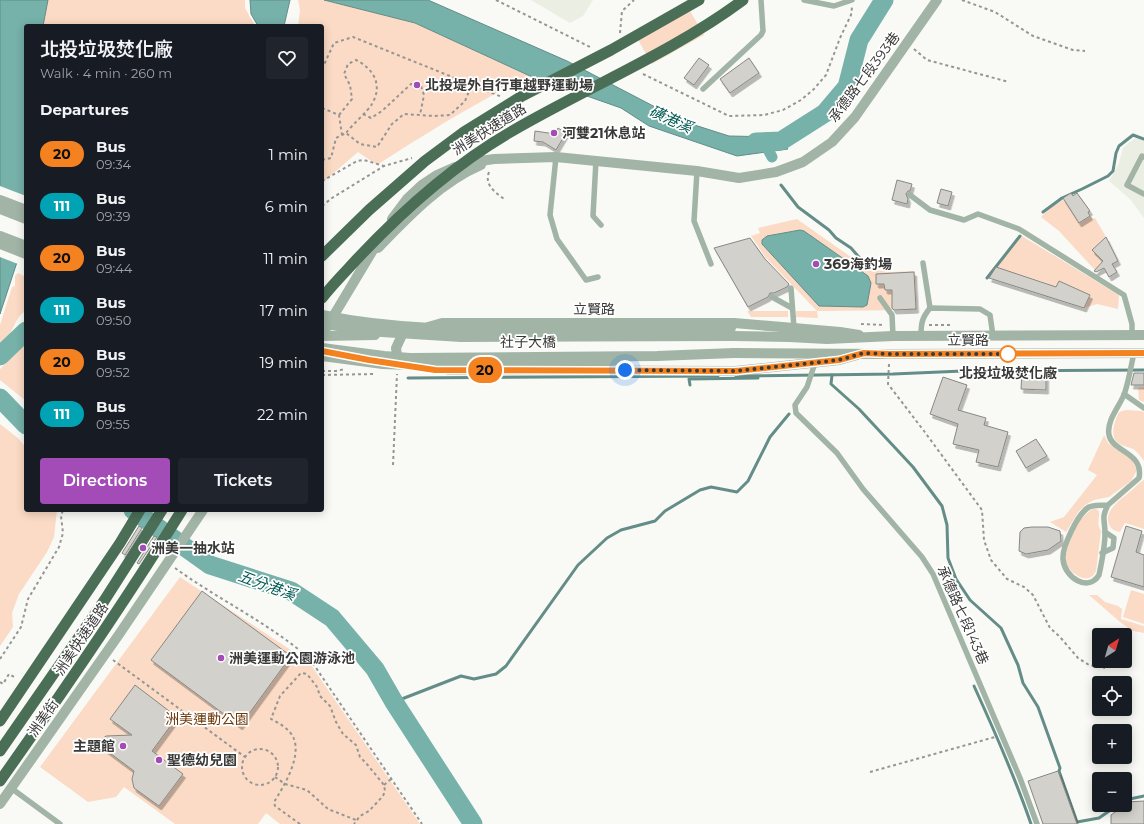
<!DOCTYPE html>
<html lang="en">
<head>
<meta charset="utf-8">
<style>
	:root { --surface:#171b24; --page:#20242c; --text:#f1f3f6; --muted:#9ea1a6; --accent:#a34bb7 }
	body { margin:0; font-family:Montserrat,"Noto Sans TC",sans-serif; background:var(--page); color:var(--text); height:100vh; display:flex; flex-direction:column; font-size:15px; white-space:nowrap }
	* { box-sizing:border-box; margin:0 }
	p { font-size:13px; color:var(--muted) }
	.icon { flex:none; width:22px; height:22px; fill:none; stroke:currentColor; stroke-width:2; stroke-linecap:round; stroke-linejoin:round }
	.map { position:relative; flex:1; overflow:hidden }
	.panel { position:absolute; left:24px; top:24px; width:300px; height:488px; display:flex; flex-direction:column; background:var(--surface); border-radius:4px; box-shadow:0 2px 10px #0003 }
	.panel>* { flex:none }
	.badge { padding:0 8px; border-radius:13px; font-size:14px; line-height:26px }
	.needle { width:26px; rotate:37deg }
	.tools { position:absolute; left:1092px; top:628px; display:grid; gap:8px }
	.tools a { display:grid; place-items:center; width:40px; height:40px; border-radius:4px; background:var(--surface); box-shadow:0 2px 10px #0003; font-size:20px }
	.you { position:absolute; width:20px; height:20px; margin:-10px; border:3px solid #fff; border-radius:50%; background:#1a73e8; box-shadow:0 0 0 6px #1a73e833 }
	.map>.badge { position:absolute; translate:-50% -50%; box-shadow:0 0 0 2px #fff }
	h2 { padding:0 16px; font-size:15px; line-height:36px }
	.round { display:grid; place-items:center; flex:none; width:42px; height:42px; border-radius:4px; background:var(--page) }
	.overview { display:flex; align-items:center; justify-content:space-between; height:68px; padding:0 16px }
	h1 { font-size:19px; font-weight:600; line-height:30px }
	.button { display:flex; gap:8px; margin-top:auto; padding:8px 16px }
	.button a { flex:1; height:46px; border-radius:4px; background:var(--accent); color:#fff; font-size:16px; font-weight:600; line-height:46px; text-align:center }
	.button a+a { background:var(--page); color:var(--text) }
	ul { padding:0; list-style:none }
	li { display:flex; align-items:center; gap:12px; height:52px; padding:0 16px }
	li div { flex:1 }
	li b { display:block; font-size:15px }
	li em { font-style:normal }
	li .badge { min-width:44px; font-weight:700; text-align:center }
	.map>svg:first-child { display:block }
</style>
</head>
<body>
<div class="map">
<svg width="1144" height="824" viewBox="0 0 1144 824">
	<defs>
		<filter id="shadow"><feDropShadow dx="2.5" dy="4" stdDeviation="0" flood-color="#0004"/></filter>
	</defs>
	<rect width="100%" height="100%" fill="#f9faf6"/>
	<!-- built -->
	<g fill="#ebeee3">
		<path d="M531,0H593L583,16L570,23Z"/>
		<path d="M1136,138L1144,140V218L1130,199L1109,181L1119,163L1123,148L1127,144Z"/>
	</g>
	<!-- green -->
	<g fill="#fbdbc5">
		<path d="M40,0H245V8L255,26H44Z"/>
		<path d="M298,0H324L415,23L530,76C477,102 427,133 377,165L358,152L322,183V26H298L300,10Z"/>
		<path d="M686,4L704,35L652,64L634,33Z"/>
		<path d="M1064,199L1079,223L1090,216L1093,219L1095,218L1106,237L1093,250L1103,261L1095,270L1059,231L1041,217L1049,209Z"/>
		<path d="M797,219L868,269L891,272L915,271L917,310L817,311L818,318L796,317V311H817L766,258L751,236L760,233L758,228Z"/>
		<path d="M1022,236L1119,295L1118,309L1097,304L1084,308L1090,295L1059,281L1052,298L1042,295L1046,283L996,267Z"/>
		<path d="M18,273L26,277V311C15,315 13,337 0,344V325L12,287L15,286V276Z"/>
		<path d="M747,311H788V317H751Z"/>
		<path d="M26,343V401L0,380V369Z"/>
		<path d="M1144,387V402L1139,400L1138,388Z"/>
		<path d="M1127,410L1141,411L1144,412V461C1141,457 1138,452 1133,449C1129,447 1123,446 1118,443C1111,438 1113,426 1116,419C1118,412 1120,411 1127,410Z"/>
		<path d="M0,424L19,439L26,448V510H57L54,537L47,552L19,594L12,613L13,627L0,646Z"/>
		<path d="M1104,435L1108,443L1130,457L1134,464L1137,470L1135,474L1131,481L1109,497L1094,500L1085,505L1079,511L1066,532L1050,522L1064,517L1097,475L1088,470Z"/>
		<path d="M1144,480V529L1125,523L1120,532C1114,531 1111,529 1109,524C1103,510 1124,497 1132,490C1136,487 1139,482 1144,480Z"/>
		<path d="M1092,509H1096L1099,511C1100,519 1096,523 1101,531L1096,571C1089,587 1070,574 1066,562C1064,554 1072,533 1077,526C1080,519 1086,514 1092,509Z"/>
		<path d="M180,577L309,662L420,824H280L266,813L258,824H175L124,787L116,797L88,802L40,767Z"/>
		<path d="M1131,590L1144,594V624L1123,617Z"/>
		<path d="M1089,595H1097L1105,602L1118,606L1122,609L1121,619L1144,626V633L1133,631L1120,622Z"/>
	</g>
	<!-- water -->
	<g fill="#76b1aa" stroke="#648d88">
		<path d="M0,0H48L43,26H26V221L22,247L0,314Z"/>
		<path d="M250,0H290L284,26H258L251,14Z"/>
		<path d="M324,0H428L567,61L682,121L729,136L779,137L788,149L737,156L649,126L621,108L530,76L415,23Z"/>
		<path d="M800,230L804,231L868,276L871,283L867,305L863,307L819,306L762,244V240L767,236Z"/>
	</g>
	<!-- pier -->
	<path fill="#f9faf6" d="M0,186L26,196V234L24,248L18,264L0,257Z"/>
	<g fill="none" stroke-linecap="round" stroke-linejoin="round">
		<!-- stream -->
		<g stroke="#648d88" stroke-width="3">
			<path d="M781,185L798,207L829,230L836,238L851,248L865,264"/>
			<path d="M1043,212L1062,198L1082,189L1108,176L1113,171L1116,153L1119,146L1133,135L1144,139"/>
			<path d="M987,278L1020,236"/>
			<path d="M832,375L831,384L859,409L913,467L942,506L947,525L948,558L956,579L970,600L1001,628L1018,665L1023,683L1038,707L1060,768L1059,771L1077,822L1099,818L1118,805"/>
			<path d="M736,376L893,374L963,371L1144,370"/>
			<path d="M408,378L718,376"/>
			<path d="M690,385L689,379L758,378"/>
			<path d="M974,686C995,732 1015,777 1031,824"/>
			<path d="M394,702L461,676L474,679L496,674L506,666L578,565L607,538L621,530L655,521L665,511L700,490L711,487L737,492L748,481L770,437L789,414"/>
			<path d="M1125,800L1144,796"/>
		</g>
		<!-- canal -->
		<path stroke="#76b1aa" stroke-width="11" d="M764,142L772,157"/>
		<!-- river -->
		<g stroke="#76b1aa" stroke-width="19">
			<path d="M756,142L781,141L825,113L847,87L859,40L884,0"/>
			<path d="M0,356L26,331"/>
			<path d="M0,398L26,425"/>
			<path d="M133,510L210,565L291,591L332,618L375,669L394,702L473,824"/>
		</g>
	</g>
	<!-- building -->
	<g fill="#d2d1cc" stroke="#888783" filter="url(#shadow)">
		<path d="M699,58L709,65L694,85L684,78Z"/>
		<path d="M749,58L759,73L730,93L720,79Z"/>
		<path d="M558,128L566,133L556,150L543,142L534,141L535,131L555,134Z"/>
		<path d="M897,180L912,184L910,191H908L906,194L908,199L907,204L892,200Z"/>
		<path d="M941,189L952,192L948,206L937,203Z"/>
		<path d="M1071,193L1073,196L1077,193L1090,211L1088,212L1090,216L1079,223L1063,198Z"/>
		<path d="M1106,237L1118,261L1112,264L1117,272L1109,277L1104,268L1096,272L1094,271L1103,261L1092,250Z"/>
		<path d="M750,238L765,259L789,284L787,287L774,293H770L768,297L748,307L714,248Z"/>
		<path d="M996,267L1056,287L1059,281L1090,295L1084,308L989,278Z"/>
		<path d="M914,272L916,309L894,310L892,308V290H885L884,284H876V274Z"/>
		<path d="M1022,372L1046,373V390L1021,389Z"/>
		<path d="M1134,373H1144V385H1131Z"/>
		<path d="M943,377L967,385L958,410L986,418L984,425L1008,432L998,467L976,462L979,450L953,444L958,424L930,414Z"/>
		<path d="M1036,439L1047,456L1026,468L1016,451Z"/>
		<path d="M139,526L142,528L125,555L122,553Z"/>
		<path d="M1126,526L1142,531L1136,552L1144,555V587L1111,577Z"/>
		<path d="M1032,527H1048L1060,531L1061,541L1048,550L1026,554L1019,551L1020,532L1024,528Z"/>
		<path d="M154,536L157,537L139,564L137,563Z"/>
		<path d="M202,591L291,656L240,726L151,660Z"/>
		<path d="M135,685L177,717L152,751L183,774L159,806L134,788L132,779L134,771L103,748L101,743L102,739L106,736L132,735L110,719Z"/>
		<path d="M1058,771L1077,824H1043L1028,781Z"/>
		<path d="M1144,801V824H1111V815L1125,805L1127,802Z"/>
	</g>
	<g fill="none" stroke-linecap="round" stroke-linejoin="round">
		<!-- path -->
		<g stroke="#959693" stroke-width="2" stroke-dasharray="3 3" stroke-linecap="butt">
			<path d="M496,0L592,48"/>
			<path d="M962,0L995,12L1033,36L1073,50L1085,51"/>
			<path d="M620,33L622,11L634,0"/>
			<path d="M914,49L927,60L1009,82"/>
			<path d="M322,69L334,43L353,37L502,97"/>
			<path d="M643,74L729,116L764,115L783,110L801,100L814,89L826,75L840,38L851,15L852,7"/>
			<path d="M322,108L339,115L342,135"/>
			<path d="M363,114L371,118L382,111L411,84L421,86L424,95L420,115"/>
			<path d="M339,115L352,99L350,85L344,74L348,64L356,60C374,69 383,85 372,104C367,112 353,124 346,133"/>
			<path d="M322,160L331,158L336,138L346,133L360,144L377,147L392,124L404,114L434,116L450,115L465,101L472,84"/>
			<path d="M489,172C484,185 495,192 504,199"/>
			<path d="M322,181L357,161L364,160L384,166"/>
			<path d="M322,206L332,198L384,166L412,158"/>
			<path d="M861,324L885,325"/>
			<path d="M929,325H951"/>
			<path d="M889,364L888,384L924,431L982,510L984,540L991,560L1007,579L1024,587L1033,595L1050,628L1060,637L1078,658L1089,665L1105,668"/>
			<path d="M322,371H336L345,369"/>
			<path d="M322,375L374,374"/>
			<path d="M393,465L397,374"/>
			<path d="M175,568C219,600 269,623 310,659L422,824"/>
			<path d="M0,659L21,627L28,599L59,547L63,533L61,516L63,510"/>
			<path d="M113,660L245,757"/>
			<path d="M0,682L3,684L9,674L16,678"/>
			<circle cx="260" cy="767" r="18"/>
			<path d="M870,772L995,737"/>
			<path d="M275,777L285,784L307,790L328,809L356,820"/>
			<path d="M384,785L391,779"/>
			<path d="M300,824L275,806L274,802C284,786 301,758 294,739C291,730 279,723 271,719L280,696L301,673L307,674L317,687L320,696L330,706L336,722L343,734L356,745L360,757L366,763L384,785L385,791L383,796L369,811L360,816L354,824"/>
		</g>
		<!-- service -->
		<g stroke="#a1b4a6" stroke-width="5.5">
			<path d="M804,0L834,6L852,0"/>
			<path d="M703,89L761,35L763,31L761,0"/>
			<path d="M556,157L550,215L557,239L586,280L598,277"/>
			<path d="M1144,157L1142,156L1127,185L1144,194"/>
			<path d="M596,160L593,216L601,225"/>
			<path d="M697,171L694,221L711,264"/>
			<path d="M910,195L930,210L964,220L978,214L1019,229L1124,295L1132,324V335"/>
			<path d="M923,263L930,308"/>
			<path d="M791,288L794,328"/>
			<path d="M772,297L792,308"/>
			<path d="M880,298L892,315L893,336"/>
			<path d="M921,336C921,323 922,318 930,308L980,309L990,315L993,336"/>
			<path d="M815,363L807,387L795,405L796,413L837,453L863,489L922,557L933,574L1020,778L1037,824"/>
			<path d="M1124,394L1144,408"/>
			<path d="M1108,505C1102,505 1094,505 1089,507C1078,513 1062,547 1063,559C1064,577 1088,593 1099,575C1102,561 1105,546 1105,533C1105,520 1101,518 1108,505L1139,478C1144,452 1112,452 1109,435C1106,420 1121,405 1125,392C1129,379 1131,366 1134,353"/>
			<path d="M1102,553L1113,548L1114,538L1105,532"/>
			<path d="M11,788L60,824"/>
		</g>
		<!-- minor -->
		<g stroke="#a1b4a6" stroke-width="10">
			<path d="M0,200L26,210"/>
			<path d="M392,219L407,199L422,185L437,175L455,167L474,162L494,159L556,157L697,171L739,178L776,172L803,162L832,142L855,117L937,0"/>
			<path d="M0,244L26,254"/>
			<path d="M378,248C408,217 441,182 481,165"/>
			<path d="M428,327L442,323H734L840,332L859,335"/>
			<path d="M322,335L379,240"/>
			<path d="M322,336L375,335"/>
			<path d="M398,363L396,348L402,335"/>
			<path d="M448,370L736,371L839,360L857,355"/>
			<path d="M0,804L120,633L203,510"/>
		</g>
		<!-- tertiary -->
		<g stroke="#a1b4a6" stroke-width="10">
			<path d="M0,209L26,219"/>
			<path d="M0,236L26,246"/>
			<path d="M733,336L789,337L827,339L893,336L1144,335"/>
			<path d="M734,353L889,354L1144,353"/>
		</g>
		<!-- minor-bridge -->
		<g stroke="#a1b4a6" stroke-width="10">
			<path d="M322,315C394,330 467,330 540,329C604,329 668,329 731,328"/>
			<path d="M322,356L383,364L409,365L581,364L619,360"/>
		</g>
		<!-- tertiary-bridge -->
		<g stroke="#a1b4a6" stroke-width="10">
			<path d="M322,323L366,331L461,337L733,336"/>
			<path d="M322,348L384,356L410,358L657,356L734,353"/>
		</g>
		<!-- trunk-bridge -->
		<g stroke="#4a6e56" stroke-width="11">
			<path d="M322,256L369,210L425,161L464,132L522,96L611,50L699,0"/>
			<path d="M322,298C333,284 346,271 358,258C404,209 456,163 514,130C590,86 673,52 743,0"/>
			<path d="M0,721L120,543L140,510"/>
			<path d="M0,751L104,601L162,510"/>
			<path d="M0,781C63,692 124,603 182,510"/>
		</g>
	</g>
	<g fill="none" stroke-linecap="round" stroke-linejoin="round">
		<defs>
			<path id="line" d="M322,351L369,360L435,370L736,371L839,360L864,353L889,354L1144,353"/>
		</defs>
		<!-- line casing -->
		<use href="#line" stroke="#fff" stroke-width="9"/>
		<!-- line -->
		<use href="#line" stroke="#f58220" stroke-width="6"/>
		<!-- walk -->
		<path stroke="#393938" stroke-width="4" stroke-dasharray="0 7.2" d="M625,370L736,371L839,360L864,353L889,354H1014H1008"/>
	</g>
	<!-- markers -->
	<g fill="#a34bb7" stroke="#fff" stroke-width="1.5">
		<circle cx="417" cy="85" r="4"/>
		<circle cx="554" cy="133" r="4"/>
		<circle cx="816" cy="264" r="4"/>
		<circle cx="143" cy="548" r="4"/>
		<circle cx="221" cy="658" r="4"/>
		<circle cx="123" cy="746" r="4"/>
		<circle cx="159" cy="760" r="4"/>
	</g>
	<circle fill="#fff" stroke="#f58220" stroke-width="2" cx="1008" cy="354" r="8"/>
	<g text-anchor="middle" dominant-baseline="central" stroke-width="3.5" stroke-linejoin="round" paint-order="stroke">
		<!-- street labels -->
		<g font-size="14" fill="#393938" stroke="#fff">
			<text transform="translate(864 77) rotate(-53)">承德路七段393巷</text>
			<text transform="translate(489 129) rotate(-32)">洲美快速道路</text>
			<text x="594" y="309">立賢路</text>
			<text x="968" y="340">立賢路</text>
			<text x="528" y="342">社子大橋</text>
			<text transform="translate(963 615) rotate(66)">承德路七段143巷</text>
			<text transform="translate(81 639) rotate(-56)">洲美快速道路</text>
			<text transform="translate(43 718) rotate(-55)">洲美街</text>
		</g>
		<!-- poi labels -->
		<g font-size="14" font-weight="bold" fill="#393938" stroke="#fff" text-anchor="start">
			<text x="425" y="85">北投堤外自行車越野運動場</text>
			<text x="562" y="133">河雙21休息站</text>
			<text x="824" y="264">369海釣場</text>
			<text x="151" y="548">洲美一抽水站</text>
			<text x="229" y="658">洲美運動公園游泳池</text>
			<text x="115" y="746" text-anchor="end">主題館</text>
			<text x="167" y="760">聖德幼兒園</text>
		</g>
		<!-- stop labels -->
		<g font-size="14" font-weight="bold" fill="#393938" stroke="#fff">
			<text x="1008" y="373">北投垃圾焚化廠</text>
		</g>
		<!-- park labels -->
		<g font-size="14" fill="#6e3a0a" stroke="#fff">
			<text x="207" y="719">洲美運動公園</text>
		</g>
		<!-- water labels -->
		<g font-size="15" font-style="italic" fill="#015b54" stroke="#fff">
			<text transform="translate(671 119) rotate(24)">磺港溪</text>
			<text transform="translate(267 585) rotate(20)">五分港溪</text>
		</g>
	</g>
</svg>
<div class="tools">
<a><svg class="needle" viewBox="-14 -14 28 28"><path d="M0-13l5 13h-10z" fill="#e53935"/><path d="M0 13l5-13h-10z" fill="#9ea1a6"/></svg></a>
<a><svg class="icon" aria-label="locate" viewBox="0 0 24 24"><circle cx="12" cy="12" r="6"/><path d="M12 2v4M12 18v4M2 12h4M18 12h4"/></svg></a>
<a>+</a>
<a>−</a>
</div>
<div class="you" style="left:625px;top:370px"></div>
<b class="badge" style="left:485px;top:370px;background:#f58220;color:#111">20</b>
<section class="panel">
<div class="overview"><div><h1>北投垃圾焚化廠</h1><p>Walk · 4 min · 260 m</p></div><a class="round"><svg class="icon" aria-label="heart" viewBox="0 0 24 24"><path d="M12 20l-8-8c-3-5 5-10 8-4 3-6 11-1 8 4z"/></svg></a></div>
<h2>Departures</h2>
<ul>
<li><span class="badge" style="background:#f58220;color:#111">20</span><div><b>Bus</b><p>09:34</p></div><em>1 min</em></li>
<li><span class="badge" style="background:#00a3b4;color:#fff">111</span><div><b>Bus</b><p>09:39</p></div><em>6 min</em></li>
<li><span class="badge" style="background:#f58220;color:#111">20</span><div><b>Bus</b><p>09:44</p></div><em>11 min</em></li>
<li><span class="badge" style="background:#00a3b4;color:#fff">111</span><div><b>Bus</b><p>09:50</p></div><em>17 min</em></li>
<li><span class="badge" style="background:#f58220;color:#111">20</span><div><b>Bus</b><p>09:52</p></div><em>19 min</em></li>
<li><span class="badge" style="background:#00a3b4;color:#fff">111</span><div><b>Bus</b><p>09:55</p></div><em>22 min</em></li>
</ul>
<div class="button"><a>Directions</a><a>Tickets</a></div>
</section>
</div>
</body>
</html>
